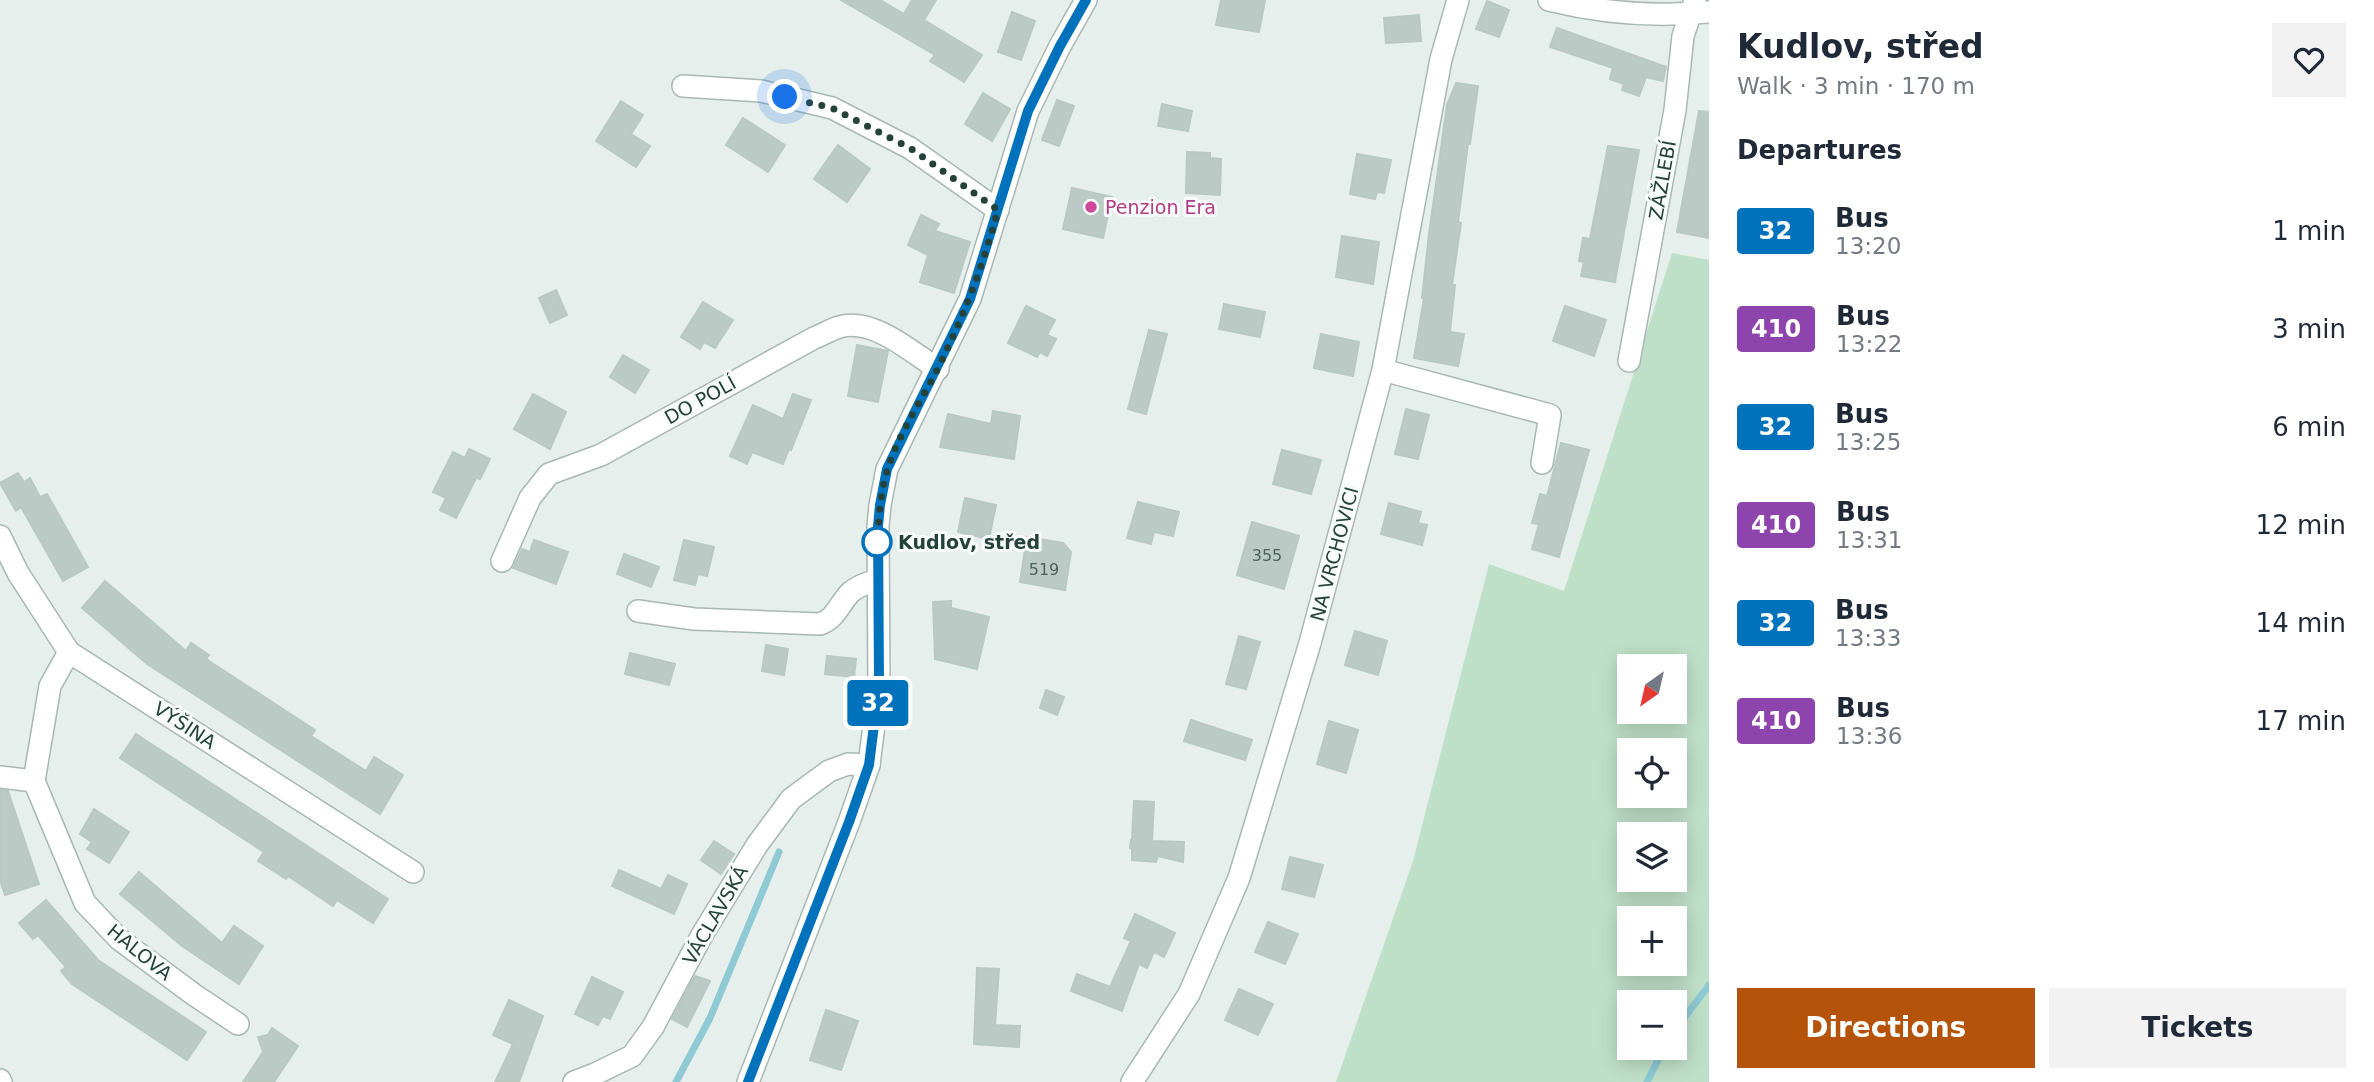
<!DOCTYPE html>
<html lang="en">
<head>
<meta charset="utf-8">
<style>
	:root { --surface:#fff; --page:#f2f2f3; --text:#1f2937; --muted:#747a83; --accent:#b45309 }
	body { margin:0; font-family:"DejaVu Sans",sans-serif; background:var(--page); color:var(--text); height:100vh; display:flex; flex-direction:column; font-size:26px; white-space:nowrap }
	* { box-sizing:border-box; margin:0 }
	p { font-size:23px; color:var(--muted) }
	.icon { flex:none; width:38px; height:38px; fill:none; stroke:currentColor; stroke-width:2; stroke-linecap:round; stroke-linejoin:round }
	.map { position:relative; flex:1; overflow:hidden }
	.panel { display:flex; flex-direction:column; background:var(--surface); width:665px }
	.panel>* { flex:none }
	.badge { padding:0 14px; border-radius:5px; font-size:24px; line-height:46px }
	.needle { width:46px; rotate:214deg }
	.controls { position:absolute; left:1617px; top:654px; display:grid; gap:14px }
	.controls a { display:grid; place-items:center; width:70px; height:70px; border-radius:0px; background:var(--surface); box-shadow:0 4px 18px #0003; font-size:35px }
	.you { position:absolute; width:35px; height:35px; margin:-18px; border:5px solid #fff; border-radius:50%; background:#1a73e8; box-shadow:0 0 0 10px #1a73e833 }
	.map>.badge { position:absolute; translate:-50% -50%; box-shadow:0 0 0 4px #fff }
	h2 { padding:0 28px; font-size:26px; line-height:63px }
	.round { display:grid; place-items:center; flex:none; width:74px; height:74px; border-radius:0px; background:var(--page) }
	.head { display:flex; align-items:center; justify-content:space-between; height:119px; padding:0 28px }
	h1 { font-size:33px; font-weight:800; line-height:52px }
	.primary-button { display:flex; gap:14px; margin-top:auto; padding:14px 28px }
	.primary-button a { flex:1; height:80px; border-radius:0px; background:var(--accent); color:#fff; font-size:28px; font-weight:800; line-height:80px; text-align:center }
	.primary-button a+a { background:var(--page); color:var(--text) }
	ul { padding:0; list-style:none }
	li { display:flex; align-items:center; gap:21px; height:98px; padding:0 28px }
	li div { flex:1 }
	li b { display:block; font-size:26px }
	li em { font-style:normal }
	li .badge { min-width:77px; font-weight:700; text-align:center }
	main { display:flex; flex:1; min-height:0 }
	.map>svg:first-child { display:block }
</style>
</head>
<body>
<main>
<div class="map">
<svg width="1709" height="1082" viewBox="0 0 1709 1082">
	<rect width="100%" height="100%" fill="#e6efeb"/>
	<!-- green -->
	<path fill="#bfe0c8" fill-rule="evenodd" d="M1672,253L1709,260V1082H1336L1413,861L1489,564L1564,591ZM1629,667H1675V712H1629ZM1629,751H1675V796H1629ZM1629,835H1675V880H1629ZM1629,919H1675V964H1629ZM1629,1003H1675V1048H1629Z"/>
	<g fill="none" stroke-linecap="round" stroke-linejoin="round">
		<!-- stream -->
		<g stroke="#8ec9d4" stroke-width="7">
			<path d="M1675,1030L1709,985"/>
			<path d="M676,1082L710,1018L779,852"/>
			<path d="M1647,1082L1664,1048"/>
		</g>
	</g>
	<!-- building -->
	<g fill="#bbcac4" stroke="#b8c9c2" stroke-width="2">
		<path d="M841,0H880L904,14L912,0H936L924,20L982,55L964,82L930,61L935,55Z"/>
		<path d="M1221,0H1265L1259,32L1216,25Z"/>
		<path d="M1487,1L1509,10L1499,37L1476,29Z"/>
		<path d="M1012,12L1035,21L1021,60L998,52Z"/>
		<path d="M1419,15L1421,41L1386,43L1384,18Z"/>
		<path d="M1557,28L1666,67L1663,81L1646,77L1639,96L1622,90L1624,84L1610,79L1613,68L1550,47Z"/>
		<path d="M1456,83L1478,86L1470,144L1468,143L1458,222L1461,223L1452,285H1455L1450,332L1464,334L1458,366L1414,358L1424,298H1422L1429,234L1447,105Z"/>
		<path d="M983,93L1010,109L992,141L965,124Z"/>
		<path d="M1057,100L1074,106L1059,146L1042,140Z"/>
		<path d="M621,101L643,115L631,134L650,146L636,167L596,141Z"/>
		<path d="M1162,104L1192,111L1188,131L1158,126Z"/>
		<path d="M1699,111L1709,112V238L1677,232Z"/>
		<path d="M743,118L785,145L768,172L726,145Z"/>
		<path d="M838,145L870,169L847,202L814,179Z"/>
		<path d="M1608,146L1639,150L1615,282L1581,276L1584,262L1579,261L1583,238L1590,239Z"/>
		<path d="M1187,152L1210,153V158L1221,159L1220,195L1186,193Z"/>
		<path d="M1357,154L1391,160L1384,193L1377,192L1375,199L1350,194Z"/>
		<path d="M1072,188L1112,197L1103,238L1063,229Z"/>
		<path d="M921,215L939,224L935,231L970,242L954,293L920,282L928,255L908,245Z"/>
		<path d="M1342,236L1379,242L1373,284L1336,277Z"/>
		<path d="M556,290L567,315L550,323L539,298Z"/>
		<path d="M703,302L733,320L715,348L704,342L700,349L681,337Z"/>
		<path d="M1224,304L1265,312L1260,337L1219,329Z"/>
		<path d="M1026,306L1055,320L1047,335L1056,339L1047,356L1040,352L1037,357L1008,343Z"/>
		<path d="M1565,306L1606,320L1594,356L1553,341Z"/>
		<path d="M1149,330L1167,334L1146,414L1128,409Z"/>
		<path d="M1321,334L1359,342L1353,376L1314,368Z"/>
		<path d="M857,345L888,351L878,402L848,396Z"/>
		<path d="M623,355L649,370L635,393L610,377Z"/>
		<path d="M533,394L566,412L550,449L514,429Z"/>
		<path d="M793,394L811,400L791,450L789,449L783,464L752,452L747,464L730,456L753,405L783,419Z"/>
		<path d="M1406,409L1429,415L1418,459L1395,454Z"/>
		<path d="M993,411L1020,416L1014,459L940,447L948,414L991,424Z"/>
		<path d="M1561,443L1589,450L1559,557L1532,549L1539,524L1532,523L1540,494L1547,496Z"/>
		<path d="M469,449L490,459L480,479L476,478L456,518L440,510L446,498L433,492L453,452L465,458Z"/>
		<path d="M1282,450L1321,460L1311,494L1273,484Z"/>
		<path d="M18,473L24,482L30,478L40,497L47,494L88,567L63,581L21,507L16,511L0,483Z"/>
		<path d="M965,498L996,505L989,539L958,532Z"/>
		<path d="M1138,502L1179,512L1173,536L1154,532L1151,544L1127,538Z"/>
		<path d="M1389,503L1421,512L1418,523L1427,525L1422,545L1381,534Z"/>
		<path d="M1252,522L1299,536L1284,589L1237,575Z"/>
		<path d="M1027,537L1063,543L1071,552L1065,590L1020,582Z"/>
		<path d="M534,540L568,552L556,584L513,568L522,549L530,552Z"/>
		<path d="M684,540L714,547L707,576L698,574L695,585L674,580Z"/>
		<path d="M624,554L659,567L651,587L617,574Z"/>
		<path d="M105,581L186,651L191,643L209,655L206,659L315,730L311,736L366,771L374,757L403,775L380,814L147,664L82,608Z"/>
		<path d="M951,601V608L989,617L977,669L935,659L933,602Z"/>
		<path d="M1355,631L1387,641L1378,675L1345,665Z"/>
		<path d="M1239,636L1260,642L1246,689L1226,684Z"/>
		<path d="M766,645L788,649L784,675L762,671Z"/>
		<path d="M630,653L675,664L669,685L625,674Z"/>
		<path d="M827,656L856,659L854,677L825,674Z"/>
		<path d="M1046,690L1064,697L1057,715L1040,708Z"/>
		<path d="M1191,720L1252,740L1245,760L1184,741Z"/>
		<path d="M1329,721L1358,730L1346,773L1317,764Z"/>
		<path d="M136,734L388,899L373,923L337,900L333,906L288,876L286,879L258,861L264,852L120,758Z"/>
		<path d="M0,790L8,791L39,884L5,895L0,880Z"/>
		<path d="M1134,801L1154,802L1152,841L1184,842L1183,862L1158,856L1156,862L1132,860V849L1130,848L1131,840H1132Z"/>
		<path d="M94,809L129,832L109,863L87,849L92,842L80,834Z"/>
		<path d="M714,841L734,854L721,874L701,860Z"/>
		<path d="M1290,857L1323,865L1314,897L1282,889Z"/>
		<path d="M619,870L661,889L668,875L687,884L674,914L612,886Z"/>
		<path d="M139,872L222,943L234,926L263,946L239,984L182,946L120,894Z"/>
		<path d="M46,900L98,960L206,1032L187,1060L72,984L61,971L66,967L38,935L33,939L19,923Z"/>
		<path d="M1135,914L1175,933L1164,957L1154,952L1147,968L1139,964L1122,1011L1071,991L1077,974L1110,987L1131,941L1124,938Z"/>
		<path d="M1268,922L1298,934L1285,964L1255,952Z"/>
		<path d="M977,968L999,969L995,1025L1020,1026L1019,1047L974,1044Z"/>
		<path d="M695,976L710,981L687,1027L672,1019Z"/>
		<path d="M592,977L623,992L610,1019L603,1016L598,1025L575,1014Z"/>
		<path d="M1239,989L1273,1004L1258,1035L1225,1020Z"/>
		<path d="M509,1000L543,1016L519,1082H495L513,1044L493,1035Z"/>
		<path d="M826,1010L858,1021L841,1070L810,1060Z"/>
		<path d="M272,1028L298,1046L274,1082H243L263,1052L258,1037L268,1035Z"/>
	</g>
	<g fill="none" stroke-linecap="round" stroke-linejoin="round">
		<defs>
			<g id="minor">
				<path d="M1549,0C1601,13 1656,17 1709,12"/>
				<path d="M683,86L761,91L832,108L910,148L998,210"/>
				<path d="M1629,361L1675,110L1683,36L1695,0"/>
				<path d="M1383,370L1550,415L1542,463"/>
				<path d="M0,536L18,573L69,652L413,872"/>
				<path d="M502,561L530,498L549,474L601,455L814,338C822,335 830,330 839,327C873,317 911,352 938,369"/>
				<path d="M638,611L694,619L820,624C836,619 840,602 851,592C859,585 868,583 877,580"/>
				<path d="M0,777L34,781"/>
				<path d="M34,781L85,903L119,939L193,994L238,1024"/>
				<path d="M34,781L50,686L69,652"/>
				<path d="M0,1080L1,1082"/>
				<path d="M574,1082L595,1074L632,1056L653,1027L702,935L757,845L791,799L829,771L848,764L869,765"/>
				<path d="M748,1082L849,822L869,765L879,685L878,526L880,505L887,469L970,299L1028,111L1060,46L1086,0"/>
				<path d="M1132,1082L1189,994L1239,878L1310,643L1383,370L1441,59L1458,0"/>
			</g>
		</defs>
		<!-- minor casing -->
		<use href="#minor" stroke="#a8b8b2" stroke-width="24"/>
		<!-- minor -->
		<use href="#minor" stroke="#fff" stroke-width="21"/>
	</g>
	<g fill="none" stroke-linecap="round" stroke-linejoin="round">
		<defs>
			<path id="line" d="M748,1082L849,822L869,765L879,685L878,526L880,505L887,469L970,299L1028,111L1060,46L1086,0"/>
		</defs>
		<!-- line casing -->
		<use href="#line" stroke="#fff" stroke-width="16"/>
		<!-- line -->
		<use href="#line" stroke="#0072bc" stroke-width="10"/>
		<!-- walk -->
		<path stroke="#24423a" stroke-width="7" stroke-dasharray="0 12.6" d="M785,97L832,108L910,148L998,210C983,266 963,318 937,370C920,403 898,435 887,471C880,493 879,523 877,542"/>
	</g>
	<!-- markers -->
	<circle fill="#d1479c" stroke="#f7fbf9" stroke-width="2.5" cx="1091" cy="207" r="7"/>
	<circle fill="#fff" stroke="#0072bc" stroke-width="3.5" cx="877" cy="542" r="14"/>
	<g text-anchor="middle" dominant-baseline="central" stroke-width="6" stroke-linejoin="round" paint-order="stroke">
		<!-- number labels -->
		<g font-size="16" fill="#4a645c">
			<text x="1267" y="555">355</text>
			<text x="1044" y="569">519</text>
		</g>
		<!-- street labels -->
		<g font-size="19" fill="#24423a" stroke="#f7fbf9">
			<text transform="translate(1662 180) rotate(-80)">ZÁŽLEBÍ</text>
			<text transform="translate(700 400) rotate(-29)">DO POLÍ</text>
			<text transform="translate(1334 554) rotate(-75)">NA VRCHOVICI</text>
			<text transform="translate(185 725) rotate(33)">VÝŠINA</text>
			<text transform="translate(715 915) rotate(-60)">VÁCLAVSKÁ</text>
			<text transform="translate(140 952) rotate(39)">HALOVA</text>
		</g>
		<!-- hotel labels -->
		<g font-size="19" fill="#b23c85" stroke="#f7fbf9" text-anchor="start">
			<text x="1105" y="207">Penzion Era</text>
		</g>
		<!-- stop labels -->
		<g font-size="19" font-weight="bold" fill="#24423a" stroke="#f7fbf9" text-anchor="start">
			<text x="898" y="542">Kudlov, střed</text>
		</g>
	</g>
</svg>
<div class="controls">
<a><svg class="needle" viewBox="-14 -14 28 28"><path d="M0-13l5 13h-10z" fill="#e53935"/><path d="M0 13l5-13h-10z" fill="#747a83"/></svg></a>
<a><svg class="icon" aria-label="locate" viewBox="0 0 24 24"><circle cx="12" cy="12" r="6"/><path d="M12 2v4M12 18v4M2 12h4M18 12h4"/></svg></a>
<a><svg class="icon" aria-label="layers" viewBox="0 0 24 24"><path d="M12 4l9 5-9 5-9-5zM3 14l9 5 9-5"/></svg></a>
<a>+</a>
<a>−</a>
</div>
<div class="you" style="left:785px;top:97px"></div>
<b class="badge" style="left:878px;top:703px;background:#0072bc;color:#fff">32</b>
</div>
<section class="panel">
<div class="head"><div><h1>Kudlov, střed</h1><p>Walk · 3 min · 170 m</p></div><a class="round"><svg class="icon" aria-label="heart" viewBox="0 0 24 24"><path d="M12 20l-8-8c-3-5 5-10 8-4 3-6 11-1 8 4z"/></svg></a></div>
<h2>Departures</h2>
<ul>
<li><span class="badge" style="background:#0072bc;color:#fff">32</span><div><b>Bus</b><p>13:20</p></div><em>1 min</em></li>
<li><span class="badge" style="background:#8e44ad;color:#fff">410</span><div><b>Bus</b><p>13:22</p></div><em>3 min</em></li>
<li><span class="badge" style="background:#0072bc;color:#fff">32</span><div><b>Bus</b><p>13:25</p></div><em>6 min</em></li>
<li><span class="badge" style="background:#8e44ad;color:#fff">410</span><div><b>Bus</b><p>13:31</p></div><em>12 min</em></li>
<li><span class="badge" style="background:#0072bc;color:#fff">32</span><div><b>Bus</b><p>13:33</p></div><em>14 min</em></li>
<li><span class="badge" style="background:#8e44ad;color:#fff">410</span><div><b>Bus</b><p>13:36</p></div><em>17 min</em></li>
</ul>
<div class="primary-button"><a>Directions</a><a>Tickets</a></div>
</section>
</main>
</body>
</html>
